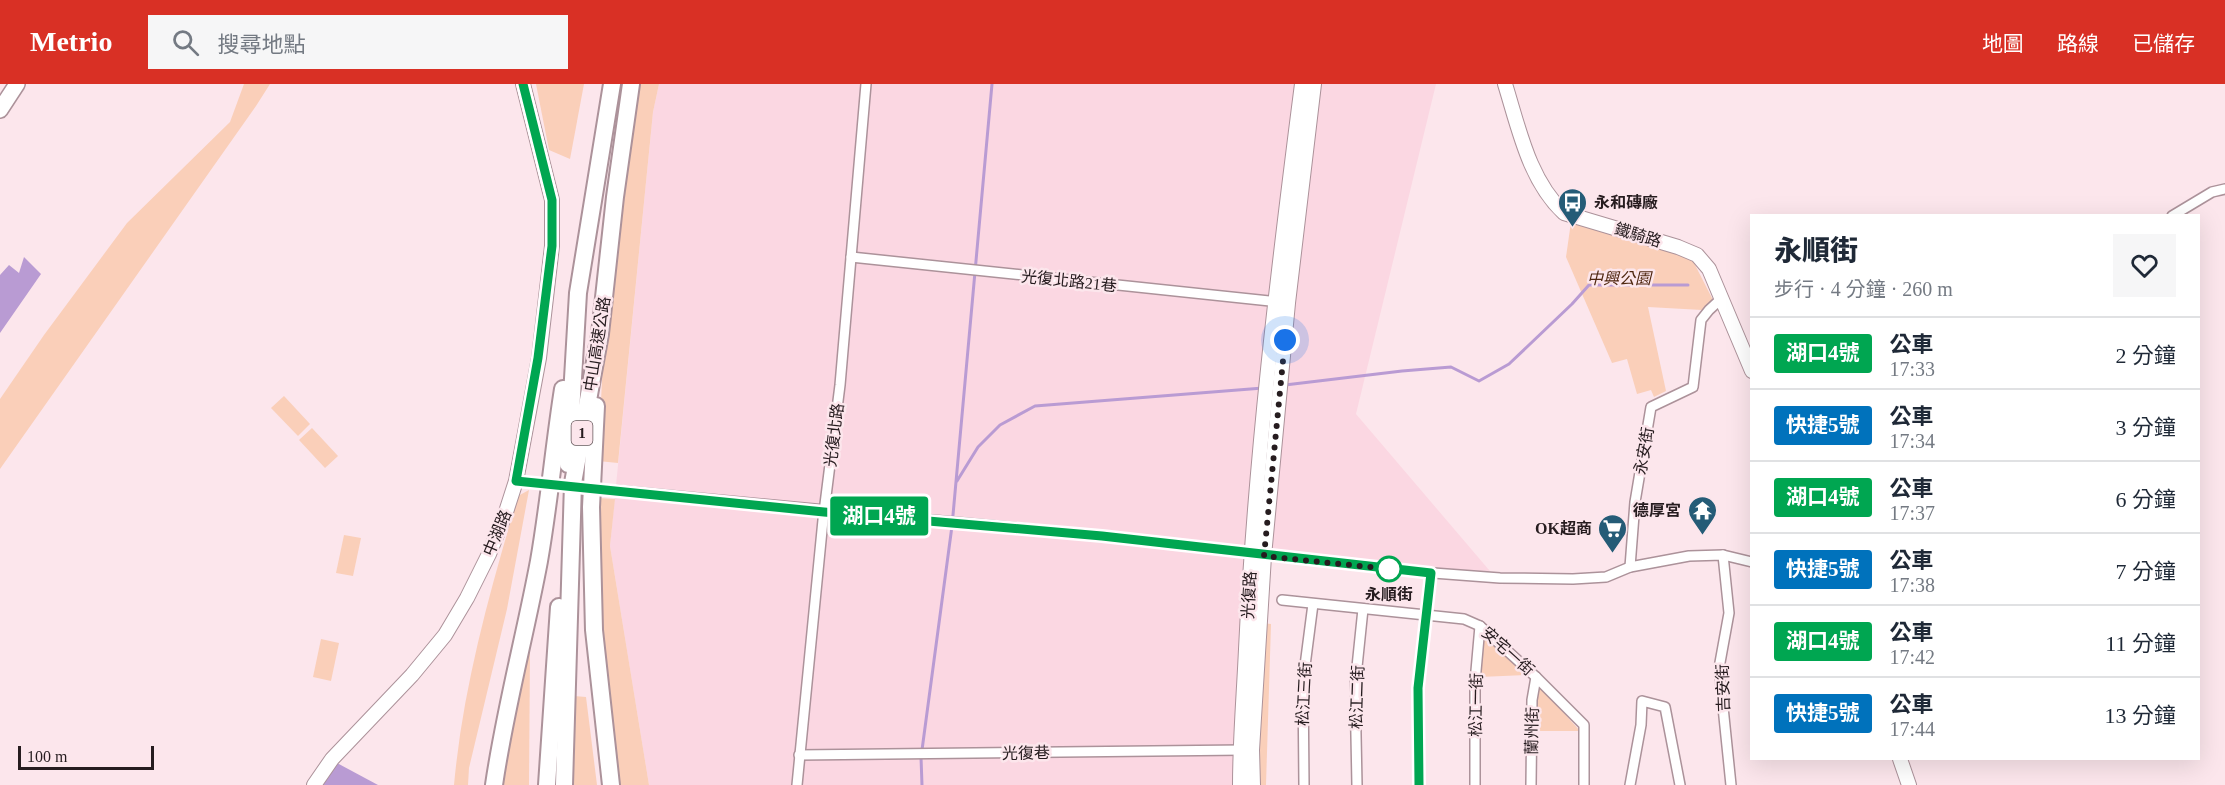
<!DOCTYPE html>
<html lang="zh-TW">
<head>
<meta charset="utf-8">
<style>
	:root { --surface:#fff; --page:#f6f6f7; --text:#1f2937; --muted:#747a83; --line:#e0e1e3; --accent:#d93025 }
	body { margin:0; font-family:"Times New Roman","Noto Sans TC",serif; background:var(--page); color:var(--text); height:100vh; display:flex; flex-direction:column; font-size:22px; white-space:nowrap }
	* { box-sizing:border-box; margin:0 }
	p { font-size:20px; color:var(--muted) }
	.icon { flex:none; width:33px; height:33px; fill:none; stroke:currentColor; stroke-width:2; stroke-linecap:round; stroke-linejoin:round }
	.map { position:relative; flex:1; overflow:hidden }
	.side { position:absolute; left:1750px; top:130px; width:450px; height:546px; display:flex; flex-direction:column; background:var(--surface); border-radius:0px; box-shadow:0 6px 24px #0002 }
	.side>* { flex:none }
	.badge { padding:0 12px; border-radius:4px; font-size:21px; line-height:39px }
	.scale { position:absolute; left:18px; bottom:15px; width:136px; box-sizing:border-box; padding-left:6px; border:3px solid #261c1f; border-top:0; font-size:16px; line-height:21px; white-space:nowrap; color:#261c1f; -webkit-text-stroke:4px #fce6ec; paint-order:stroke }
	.you { position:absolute; width:30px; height:30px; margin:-15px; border:4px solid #fff; border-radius:50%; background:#1a73e8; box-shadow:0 0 0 9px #1a73e833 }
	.map>.badge { position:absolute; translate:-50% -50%; box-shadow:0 0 0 3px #fff }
	.round { display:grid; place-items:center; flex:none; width:63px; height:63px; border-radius:0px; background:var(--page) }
	.head { display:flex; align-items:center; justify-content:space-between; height:102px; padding:0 24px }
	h1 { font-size:28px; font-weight:800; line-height:45px }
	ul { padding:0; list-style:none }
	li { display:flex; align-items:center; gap:18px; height:72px; padding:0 24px; border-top:2px solid var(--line) }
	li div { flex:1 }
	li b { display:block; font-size:22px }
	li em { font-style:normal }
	li .badge { min-width:66px; font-weight:700; text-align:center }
	header { display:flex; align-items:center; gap:36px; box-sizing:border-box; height:84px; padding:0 30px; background:var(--accent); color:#fff }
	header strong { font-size:28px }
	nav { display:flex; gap:33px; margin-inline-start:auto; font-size:21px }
	.search { width:420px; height:54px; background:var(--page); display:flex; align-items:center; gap:15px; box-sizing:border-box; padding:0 21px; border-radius:0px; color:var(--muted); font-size:22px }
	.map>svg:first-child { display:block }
</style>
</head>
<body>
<header>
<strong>Metrio</strong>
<div class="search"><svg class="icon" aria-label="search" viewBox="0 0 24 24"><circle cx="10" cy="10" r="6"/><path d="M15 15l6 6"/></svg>搜尋地點</div>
<nav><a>地圖</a><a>路線</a><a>已儲存</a></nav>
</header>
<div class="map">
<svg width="2225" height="701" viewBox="0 0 2225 701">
	<rect width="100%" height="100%" fill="#fce6ec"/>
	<!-- built -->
	<path fill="#fbd7e2" d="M659,0H1436L1356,330L1501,500L1257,474L1243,701H649L610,462L653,28Z"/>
	<!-- green -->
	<g fill="#facfb9">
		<path d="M244,0H270L256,22L0,385V315L44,251L127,139L230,38Z"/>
		<path d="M536,0H584L570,75L549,66Z"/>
		<path d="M633,0H659L653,28L618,379L598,377L607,196Z"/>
		<path d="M1571,138L1692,175L1713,216L1702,226L1648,223L1666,307L1654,313L1651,306L1637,310L1627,275L1612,279L1566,173Z"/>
		<path d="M284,312L310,340L298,352L271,324Z"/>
		<path d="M312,344L338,372L325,384L299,356Z"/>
		<path d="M529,406L507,525L469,684L468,701H454C463,602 490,507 518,412Z"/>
		<path d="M599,414L615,415L610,462L649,701H620L602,565Z"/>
		<path d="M344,451L361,454L353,492L336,489Z"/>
		<path d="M1262,539L1271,540L1266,701H1255Z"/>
		<path d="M1482,548L1527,591L1480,593Z"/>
		<path d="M321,555L339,559L331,597L313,593Z"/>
		<path d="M530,567L529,701H501L517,597Z"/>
		<path d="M1538,600L1580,647H1536Z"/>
		<path d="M574,612L586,613L597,701H574Z"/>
	</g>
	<!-- water -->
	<g fill="#b99bd3">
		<path d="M24,173L41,190L0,249V191L9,181L19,189Z"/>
		<path d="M337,679L378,701H318Z"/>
	</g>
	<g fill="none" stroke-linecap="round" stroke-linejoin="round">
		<!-- stream -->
		<g stroke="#b99bd3" stroke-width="3">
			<path d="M1285,301L1402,287L1451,283L1479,297L1509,280L1572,220L1589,201H1688"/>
			<path d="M957,397L978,363L1000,341L1035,322L1263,304"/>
			<path d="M922,666L952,442L992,0"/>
			<path d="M921,673L922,701"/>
		</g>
		<!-- street-tunnel -->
		<path stroke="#d1bec3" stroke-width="9" stroke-dasharray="9 4.5" stroke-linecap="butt" d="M516,397L612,406"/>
		<defs>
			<g id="street">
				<path d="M2172,132L2212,108L2225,105"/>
				<path d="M851,173L1280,218"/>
				<path d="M612,406L1102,452L1420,488L1500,494L1573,495L1606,493L1630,483L1689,472L1723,471L1752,478"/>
				<path d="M1723,471L1729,529L1719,584L1731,701"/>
				<path d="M1630,483L1635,418L1651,323L1693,303L1701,236L1709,226L1722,214"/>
				<path d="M1282,516L1464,535L1480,542L1536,593L1584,641V701"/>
				<path d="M799,671L1244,666"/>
				<path d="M797,701L823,436L840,301L866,0"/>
				<path d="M1304,701L1303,597L1313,520"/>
				<path d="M1357,701L1355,602L1363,525"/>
				<path d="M1419,701L1418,604L1431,489"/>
				<path d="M1475,701V598L1480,542"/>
				<path d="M1531,701L1532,616L1536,593"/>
				<path d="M1630,701L1641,641L1642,617L1665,623L1680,701"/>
			</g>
			<g id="secondary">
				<path d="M1505,0C1519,45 1529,96 1564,129L1678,163L1697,171L1709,185L1752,287"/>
				<path d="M1900,675L1909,701"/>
				<path d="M314,701L332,675L412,591L445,551L467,514L489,470L506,428L516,397L539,274L552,162V116L523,0"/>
				<path d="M1240,701C1240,656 1244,610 1246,565C1255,376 1278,187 1302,0"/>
				<path d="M1253,701L1252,666L1264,472L1288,219L1314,0"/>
			</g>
			<path id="primary" d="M0,26L17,0"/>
			<g id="highway">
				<path d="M596,322L591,423L594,546L611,701"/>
				<path d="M568,380L578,209L612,0"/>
				<path d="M494,701C505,625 525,552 539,477C549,420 554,362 563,305"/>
				<path d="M547,701L559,523"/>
				<path d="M564,701L573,399L600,250L615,113L631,0"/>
			</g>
		</defs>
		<!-- street casing -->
		<use href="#street" stroke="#ac929a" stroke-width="12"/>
		<!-- secondary casing -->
		<use href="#secondary" stroke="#ac929a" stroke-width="16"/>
		<!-- primary casing -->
		<use href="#primary" stroke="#ac929a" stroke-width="18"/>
		<!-- highway casing -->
		<use href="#highway" stroke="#ac929a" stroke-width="20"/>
		<!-- street -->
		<use href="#street" stroke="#fff" stroke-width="9"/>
		<!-- secondary -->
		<use href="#secondary" stroke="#fff" stroke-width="14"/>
		<!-- primary -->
		<use href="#primary" stroke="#fff" stroke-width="15"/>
		<!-- highway -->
		<use href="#highway" stroke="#fff" stroke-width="16"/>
	</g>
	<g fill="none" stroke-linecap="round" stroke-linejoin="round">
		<defs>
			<path id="line" d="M523,0L552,116V162L538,274L516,397L824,428L1102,452L1431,489L1418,604L1419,701"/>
		</defs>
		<!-- line casing -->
		<use href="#line" stroke="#fff" stroke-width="14"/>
		<!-- line -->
		<use href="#line" stroke="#00a651" stroke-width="9"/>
		<!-- walk -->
		<path stroke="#261c1f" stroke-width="6" stroke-dasharray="0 10.8" d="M1285,256L1264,472L1398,486L1389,485"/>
	</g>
	<!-- icons -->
	<defs>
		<symbol id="bus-pin" viewBox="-11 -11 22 30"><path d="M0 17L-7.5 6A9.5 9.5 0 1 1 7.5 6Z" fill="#255c77" stroke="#fce6ec"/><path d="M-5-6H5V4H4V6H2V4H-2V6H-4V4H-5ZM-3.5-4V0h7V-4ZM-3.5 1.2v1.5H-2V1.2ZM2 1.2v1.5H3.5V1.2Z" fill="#fff"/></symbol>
		<symbol id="temple-pin" viewBox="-11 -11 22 30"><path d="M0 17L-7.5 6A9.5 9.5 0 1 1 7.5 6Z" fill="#255c77" stroke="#fce6ec"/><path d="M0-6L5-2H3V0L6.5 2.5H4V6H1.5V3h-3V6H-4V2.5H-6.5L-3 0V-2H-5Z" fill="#fff"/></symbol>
		<symbol id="supermarket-pin" viewBox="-11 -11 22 30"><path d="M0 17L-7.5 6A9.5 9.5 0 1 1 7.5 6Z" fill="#255c77" stroke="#fce6ec"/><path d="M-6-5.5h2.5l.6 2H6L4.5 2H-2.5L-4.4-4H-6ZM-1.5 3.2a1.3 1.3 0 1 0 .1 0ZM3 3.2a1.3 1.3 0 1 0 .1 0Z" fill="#fff"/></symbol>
	</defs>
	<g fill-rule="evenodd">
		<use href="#bus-pin" x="1556" y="102" width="33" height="45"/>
		<use href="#temple-pin" x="1686" y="410" width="33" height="45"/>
		<use href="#supermarket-pin" x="1596" y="428" width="33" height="45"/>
	</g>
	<!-- markers -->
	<circle fill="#fff" stroke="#00a651" stroke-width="3" cx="1389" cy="485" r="12"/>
	<g text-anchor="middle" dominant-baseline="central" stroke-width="5" stroke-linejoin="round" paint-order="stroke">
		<!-- shield labels -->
		<rect fill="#fce6ec" stroke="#66595c" stroke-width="1.5" x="571.5" y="337" width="21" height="24" rx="4.5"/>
		<g font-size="15" font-weight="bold" fill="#261c1f">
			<text x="582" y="349">1</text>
		</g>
		<!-- poi labels -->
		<g font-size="16" font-weight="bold" fill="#261c1f" stroke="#fce6ec" text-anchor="end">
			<text x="1594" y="118" text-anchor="start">永和磚廠</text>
			<text x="1681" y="426">德厚宮</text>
			<text x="1592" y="444">OK超商</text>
		</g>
		<!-- street labels -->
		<g font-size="16" fill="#261c1f" stroke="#fce6ec">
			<text transform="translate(1638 151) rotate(17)">鐵騎路</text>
			<text transform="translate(1069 197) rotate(6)">光復北路21巷</text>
			<text transform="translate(597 260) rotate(-81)">中山高速公路</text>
			<text transform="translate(834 351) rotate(-83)">光復北路</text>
			<text transform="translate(1644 367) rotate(-80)">永安街</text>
			<text transform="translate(497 449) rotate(-67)">中湖路</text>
			<text transform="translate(1249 511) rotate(-87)">光復路</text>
			<text transform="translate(1508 567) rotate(42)">安宅一街</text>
			<text transform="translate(1723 604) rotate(-92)">吉安街</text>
			<text transform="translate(1304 610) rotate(-87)">松江三街</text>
			<text transform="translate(1357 613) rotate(-88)">松江二街</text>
			<text transform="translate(1476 621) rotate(-89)">松江一街</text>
			<text transform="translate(1532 647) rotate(-89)">蘭州街</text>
			<text transform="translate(1026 669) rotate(-1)">光復巷</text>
		</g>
		<!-- park labels -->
		<g font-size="16" font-style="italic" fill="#4f2710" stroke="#fce6ec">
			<text x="1619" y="194">中興公園</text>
		</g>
		<!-- stop labels -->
		<g font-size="16" font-weight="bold" fill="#261c1f" stroke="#fce6ec">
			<text x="1389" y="510">永順街</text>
		</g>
	</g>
</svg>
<div class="scale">100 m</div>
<div class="you" style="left:1285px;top:256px"></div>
<b class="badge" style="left:879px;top:432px;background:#00a651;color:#fff">湖口4號</b>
<section class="side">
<div class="head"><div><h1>永順街</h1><p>步行 · 4 分鐘 · 260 m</p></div><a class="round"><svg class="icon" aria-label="heart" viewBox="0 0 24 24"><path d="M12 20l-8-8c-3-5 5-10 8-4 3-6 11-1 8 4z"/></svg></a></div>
<ul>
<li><span class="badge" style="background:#00a651;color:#fff">湖口4號</span><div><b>公車</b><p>17:33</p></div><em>2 分鐘</em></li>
<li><span class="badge" style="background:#0072bc;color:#fff">快捷5號</span><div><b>公車</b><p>17:34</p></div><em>3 分鐘</em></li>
<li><span class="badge" style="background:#00a651;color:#fff">湖口4號</span><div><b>公車</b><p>17:37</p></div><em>6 分鐘</em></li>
<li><span class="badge" style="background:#0072bc;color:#fff">快捷5號</span><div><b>公車</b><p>17:38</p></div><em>7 分鐘</em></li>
<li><span class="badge" style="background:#00a651;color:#fff">湖口4號</span><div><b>公車</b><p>17:42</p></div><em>11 分鐘</em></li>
<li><span class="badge" style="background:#0072bc;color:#fff">快捷5號</span><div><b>公車</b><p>17:44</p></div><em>13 分鐘</em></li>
</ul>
</section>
</div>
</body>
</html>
